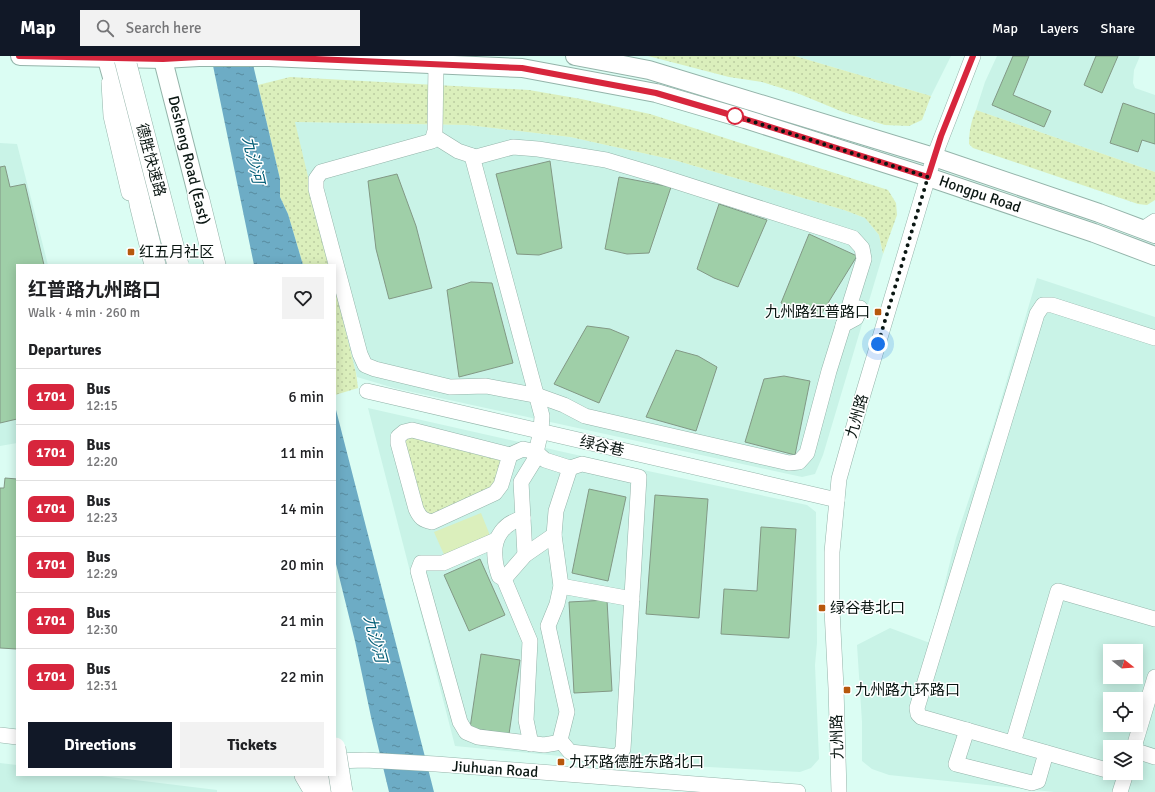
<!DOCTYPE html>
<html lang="en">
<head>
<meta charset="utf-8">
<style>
	:root { --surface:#fff; --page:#f2f2f2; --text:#202124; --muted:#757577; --line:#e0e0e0; --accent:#111827 }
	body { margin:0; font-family:Signika,"Noto Sans SC",sans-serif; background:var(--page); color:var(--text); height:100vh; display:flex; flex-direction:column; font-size:15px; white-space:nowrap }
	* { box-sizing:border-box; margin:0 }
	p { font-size:13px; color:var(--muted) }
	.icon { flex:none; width:22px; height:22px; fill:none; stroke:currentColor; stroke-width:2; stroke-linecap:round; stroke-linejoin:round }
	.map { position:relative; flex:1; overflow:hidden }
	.details { position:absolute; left:16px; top:208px; width:320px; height:512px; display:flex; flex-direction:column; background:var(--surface); border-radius:0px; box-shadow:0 2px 10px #0003 }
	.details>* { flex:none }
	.badge { padding:0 8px; border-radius:6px; font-size:14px; line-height:26px }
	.needle { width:26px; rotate:107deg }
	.buttons { position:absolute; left:1103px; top:588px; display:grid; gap:8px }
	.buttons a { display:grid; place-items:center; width:40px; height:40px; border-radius:0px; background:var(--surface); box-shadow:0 2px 10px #0003; font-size:20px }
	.you { position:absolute; width:20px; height:20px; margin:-10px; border:3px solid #fff; border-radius:50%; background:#1a73e8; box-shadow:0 0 0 6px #1a73e833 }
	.map>.badge { position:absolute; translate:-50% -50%; box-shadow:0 0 0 2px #fff }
	h2 { padding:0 12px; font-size:15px; line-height:36px }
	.round { display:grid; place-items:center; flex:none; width:42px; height:42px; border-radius:0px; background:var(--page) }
	.head { display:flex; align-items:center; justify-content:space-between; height:68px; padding:0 12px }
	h1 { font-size:19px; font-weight:700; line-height:30px }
	.cta { display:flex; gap:8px; margin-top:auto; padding:8px 12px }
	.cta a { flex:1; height:46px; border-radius:0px; background:var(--accent); color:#fff; font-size:16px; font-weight:700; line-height:46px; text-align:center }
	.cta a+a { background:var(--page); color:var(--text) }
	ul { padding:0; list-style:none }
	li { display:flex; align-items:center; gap:12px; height:56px; padding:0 12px; border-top:1px solid var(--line) }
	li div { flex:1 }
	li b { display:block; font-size:15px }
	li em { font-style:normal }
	li .badge { min-width:44px; font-weight:700; text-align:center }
	header { display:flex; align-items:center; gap:24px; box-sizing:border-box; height:56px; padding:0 20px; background:var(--accent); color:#fff }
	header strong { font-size:19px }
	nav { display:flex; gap:22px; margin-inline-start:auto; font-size:14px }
	.search { width:280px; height:36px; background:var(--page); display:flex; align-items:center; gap:10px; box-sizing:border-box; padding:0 14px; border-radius:0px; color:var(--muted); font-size:15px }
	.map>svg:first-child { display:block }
</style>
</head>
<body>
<header>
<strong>Map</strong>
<div class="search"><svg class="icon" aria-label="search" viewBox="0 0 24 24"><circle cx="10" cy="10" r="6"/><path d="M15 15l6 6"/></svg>Search here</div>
<nav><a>Map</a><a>Layers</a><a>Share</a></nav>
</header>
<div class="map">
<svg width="1155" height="736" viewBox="0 0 1155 736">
	<defs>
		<pattern id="grass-dots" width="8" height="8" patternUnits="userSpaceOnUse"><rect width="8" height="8" fill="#dbefbc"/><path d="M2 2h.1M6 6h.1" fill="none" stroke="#bbcca1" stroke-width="1.8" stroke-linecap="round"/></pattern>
		<pattern id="water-ripples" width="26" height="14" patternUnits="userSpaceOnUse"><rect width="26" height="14" fill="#6dacc5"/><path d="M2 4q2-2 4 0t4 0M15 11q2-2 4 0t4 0" fill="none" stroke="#588b9f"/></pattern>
	</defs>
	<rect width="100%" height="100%" fill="#dbfdf3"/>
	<!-- built -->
	<g fill="#c9f3e7" fill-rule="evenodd">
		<path d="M795,0H951L931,40Z"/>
		<path d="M997,0H1140L1134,14L1133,27L1135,32L1155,39V116L976,54L985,26Z"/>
		<path d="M294,66L467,69L570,81L674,104L844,154L865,162L879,179L883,198L823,399L815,418L802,421L394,332L357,321Z"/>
		<path d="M0,87L17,88L48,209H17V387L0,390Z"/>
		<path d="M1037,222L1155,261V736H1054L889,719L872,713L862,705V666L857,589L890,572L930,587L956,482L993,371ZM1110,595H1136V621H1110ZM1110,643H1136V669H1110ZM1110,691H1136V717H1110Z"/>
		<path d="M368,352L648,415L807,449L816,456L817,587L815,609L819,703L811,712L800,716L634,707L455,690Z"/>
		<path d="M0,707L17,709V719H94L217,734V736H0Z"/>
	</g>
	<!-- grass -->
	<g fill="url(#grass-dots)">
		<path d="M648,0H795L931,40L922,64L909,70L885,69L843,56L797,37L762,26L729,21Z"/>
		<path d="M290,21L529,34L581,43L650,58L888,134L896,147L897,159L883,198L879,179L865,162L844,154L674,104L570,81L467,69L295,66L329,209H303L288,158L280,141V123L258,29Z"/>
		<path d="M976,54L1155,116V144L1147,149L1138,148L973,92L969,88C969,76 971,65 976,54Z"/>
		<path d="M335,232L356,317L358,332L335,339Z"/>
		<path d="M406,379L502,403L495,429L433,461L421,454L403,384Z"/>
	</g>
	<!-- garden -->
	<path fill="#dbefbc" d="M481,457L491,482L445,501L434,476Z"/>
	<!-- water -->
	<g fill="url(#water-ripples)">
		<path d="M211,0H251L280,123V141L288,158L303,209H254Z"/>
		<path d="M335,350L434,736H389L371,661L355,585L335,504Z"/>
	</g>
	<!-- building -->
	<g fill="#9fcfa8" stroke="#829885">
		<path d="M1013,0H1029L1013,39L1051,55L1044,71L992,49Z"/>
		<path d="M1096,0H1118L1102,37L1084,29Z"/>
		<path d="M1123,47L1155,58V88L1142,84L1138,96L1110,87Z"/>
		<path d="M550,105L562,192L539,199L517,198L496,118Z"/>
		<path d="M5,110L10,131L25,128L44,209H17V363L0,367V111Z"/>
		<path d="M397,118L416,170L432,232L389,243L376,193L368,125Z"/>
		<path d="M619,121L671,131L649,197L627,198L605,193Z"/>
		<path d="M719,148L767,164L738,231L714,222L697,213Z"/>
		<path d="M809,178L857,200L820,260L801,255L781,247Z"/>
		<path d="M471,226L492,227L513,307L459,321L447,234Z"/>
		<path d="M587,270L610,273L629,281L599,347L554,328Z"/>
		<path d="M676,294L698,300L717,311L696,375L646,361Z"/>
		<path d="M784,320L810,325L795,399L745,386L764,323Z"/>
		<path d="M5,422L17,423V593L0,592V432H4Z"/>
		<path d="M589,433L626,441L608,525L572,517Z"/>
		<path d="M655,439L708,443L699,562L646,558Z"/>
		<path d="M761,471L796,473L789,582L721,578L724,533L757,535Z"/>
		<path d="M480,503L505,559L469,575L444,519Z"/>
		<path d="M607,544L612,635L574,637L569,546Z"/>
		<path d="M481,598L520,604L509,678L470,672Z"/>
	</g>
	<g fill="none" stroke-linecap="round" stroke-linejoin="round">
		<defs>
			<g id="minor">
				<path d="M109,27L111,60L129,137"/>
				<path d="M434,80L458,95L476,101L513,91L538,93L606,104L653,118L853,182L862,192L864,203L829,315L807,397L799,406L789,407L585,360L564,349L539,340L486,330L450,331L375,313L365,309L360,298L316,133V123L321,116L432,85L435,75L436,8"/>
				<path d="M472,100L542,360L541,375L534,405L521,426L525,499"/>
				<path d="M1143,173L1155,165"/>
				<path d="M843,269L856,262L860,252"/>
				<path d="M367,335L837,444"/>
				<path d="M510,399L412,374L404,376L398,381V387L416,453C420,462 423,464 432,466L495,437L501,429L510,399L523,393L536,396L545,404L570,412L582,408L639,421L623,693L618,701L570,696L560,684"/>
				<path d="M523,462C504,467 493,481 495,501C495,507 497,514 499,520L504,523L530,585L526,664L531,688"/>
				<path d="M496,484L443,507H421L418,515L460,666L466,676L478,681L544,689L556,687L560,684L567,656L548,570L557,548L561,530L554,479L556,455L570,412"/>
				<path d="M504,523L525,499L554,479"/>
				<path d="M561,530L632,543"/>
				<path d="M967,674L956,708L1032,727L1038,725L1046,697"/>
				<path d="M0,679L17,681"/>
				<path d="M1013,687L1058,535L1155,563"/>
				<path d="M1134,691L1155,621"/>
				<path d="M1136,695L1155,701"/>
				<path d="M335,705L365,704L436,708L798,736"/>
				<path d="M1110,715L921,661L918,658L917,652L1037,258L1043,249H1052L1155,282"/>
				<path d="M839,736L836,632L832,554V496L839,423L861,345L934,101L973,0"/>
				<path d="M1120,736L1126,717"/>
			</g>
			<g id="major">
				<path d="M20,0L163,3L199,1H269L522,12L656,37L745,63L928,121L1094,177L1155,200"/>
				<path d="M106,0L135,102"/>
				<path d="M162,0L201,153"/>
				<path d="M575,0L649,14L934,101L1099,157L1155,178"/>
			</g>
			<g id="highway">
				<path d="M131,89L140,148L155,209"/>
				<path d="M198,140L215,209"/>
				<path d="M305,719L315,736"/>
				<path d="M326,719L331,736"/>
			</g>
		</defs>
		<!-- minor casing -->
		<use href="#minor" stroke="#94b4aa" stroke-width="16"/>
		<!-- major casing -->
		<use href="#major" stroke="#94b4aa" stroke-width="20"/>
		<!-- highway casing -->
		<use href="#highway" stroke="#94b4aa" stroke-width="22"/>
		<!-- minor -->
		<use href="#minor" stroke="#fff" stroke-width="15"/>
		<!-- major -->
		<use href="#major" stroke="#fff" stroke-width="18"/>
		<!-- highway -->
		<use href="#highway" stroke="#fff" stroke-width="21"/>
		<defs>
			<g id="highway-bridge">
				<path d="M124,0L178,209"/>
				<path d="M335,692L342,736"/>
			</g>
		</defs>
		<!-- highway-bridge casing -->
		<use href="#highway-bridge" stroke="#94b4aa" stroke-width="22" stroke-linecap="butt"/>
		<!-- highway-bridge -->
		<use href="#highway-bridge" stroke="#fff" stroke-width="21"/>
	</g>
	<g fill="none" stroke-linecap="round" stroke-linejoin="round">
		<defs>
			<path id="line" d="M19,0L163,3L199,1H269L522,12L656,37L745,63L928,121L941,80L973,0"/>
		</defs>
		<!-- line casing -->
		<use href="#line" stroke="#fff" stroke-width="9"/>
		<!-- line -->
		<use href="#line" stroke="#d7263d" stroke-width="6"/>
		<!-- walk -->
		<path stroke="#0a1612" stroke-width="4" stroke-dasharray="0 7.2" d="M735,60L928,121L878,288"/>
	</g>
	<!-- markers -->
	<circle fill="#fff" stroke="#d7263d" stroke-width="2" cx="735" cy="60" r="8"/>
	<g fill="#b7580d" stroke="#fff" stroke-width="1.5">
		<rect x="127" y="192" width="8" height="8" rx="2"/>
		<rect x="874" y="252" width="8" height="8" rx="2"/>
		<rect x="818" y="548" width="8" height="8" rx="2"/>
		<rect x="843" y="630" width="8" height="8" rx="2"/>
		<rect x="557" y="702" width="8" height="8" rx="2"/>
	</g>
	<g text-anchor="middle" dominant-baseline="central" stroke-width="3" stroke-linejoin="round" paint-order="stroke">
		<!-- street labels -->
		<g font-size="15" fill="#0a1612" stroke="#fff">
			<text transform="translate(151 104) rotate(75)">德胜快速路</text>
			<text transform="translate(189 104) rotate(76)">Desheng Road (East)</text>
			<text transform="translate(980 138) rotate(19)">Hongpu Road</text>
			<text transform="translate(857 360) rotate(-74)">九州路</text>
			<text transform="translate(602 390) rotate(13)">绿谷巷</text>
			<text transform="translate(837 681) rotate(-92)">九州路</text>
			<text transform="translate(495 713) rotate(4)">Jiuhuan Road</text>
		</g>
		<!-- poi labels -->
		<g font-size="15" fill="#0a1612" stroke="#fff" text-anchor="start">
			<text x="139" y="196">红五月社区</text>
			<text x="870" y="256" text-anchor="end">九州路红普路口</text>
			<text x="830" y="552">绿谷巷北口</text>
			<text x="855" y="634">九州路九环路口</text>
			<text x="569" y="706">九环路德胜东路北口</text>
		</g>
		<!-- water labels -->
		<g font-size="16" font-style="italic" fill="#045e77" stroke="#fff">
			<text transform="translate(253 104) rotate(77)">九沙河</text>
			<text transform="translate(375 583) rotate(75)">九沙河</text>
		</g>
	</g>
</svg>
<div class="buttons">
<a><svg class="needle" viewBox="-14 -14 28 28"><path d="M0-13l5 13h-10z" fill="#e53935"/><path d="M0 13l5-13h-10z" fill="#757577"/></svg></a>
<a><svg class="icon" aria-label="locate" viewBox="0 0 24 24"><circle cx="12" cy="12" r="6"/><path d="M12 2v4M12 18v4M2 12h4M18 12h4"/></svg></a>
<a><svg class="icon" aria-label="layers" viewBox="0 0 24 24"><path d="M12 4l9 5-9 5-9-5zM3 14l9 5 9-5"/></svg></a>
</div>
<div class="you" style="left:878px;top:288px"></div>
<section class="details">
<div class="head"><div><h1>红普路九州路口</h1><p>Walk · 4 min · 260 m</p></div><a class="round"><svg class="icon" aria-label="heart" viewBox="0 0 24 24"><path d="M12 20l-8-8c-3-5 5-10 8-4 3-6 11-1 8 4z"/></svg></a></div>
<h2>Departures</h2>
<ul>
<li><span class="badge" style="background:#d7263d;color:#fff">1701</span><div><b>Bus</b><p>12:15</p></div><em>6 min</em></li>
<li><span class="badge" style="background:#d7263d;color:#fff">1701</span><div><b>Bus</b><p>12:20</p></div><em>11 min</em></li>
<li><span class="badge" style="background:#d7263d;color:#fff">1701</span><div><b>Bus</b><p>12:23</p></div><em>14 min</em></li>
<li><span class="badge" style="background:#d7263d;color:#fff">1701</span><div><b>Bus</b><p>12:29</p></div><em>20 min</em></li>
<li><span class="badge" style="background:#d7263d;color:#fff">1701</span><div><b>Bus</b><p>12:30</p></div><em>21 min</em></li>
<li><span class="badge" style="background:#d7263d;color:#fff">1701</span><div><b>Bus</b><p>12:31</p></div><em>22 min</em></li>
</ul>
<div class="cta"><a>Directions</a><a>Tickets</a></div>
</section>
</div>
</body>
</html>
